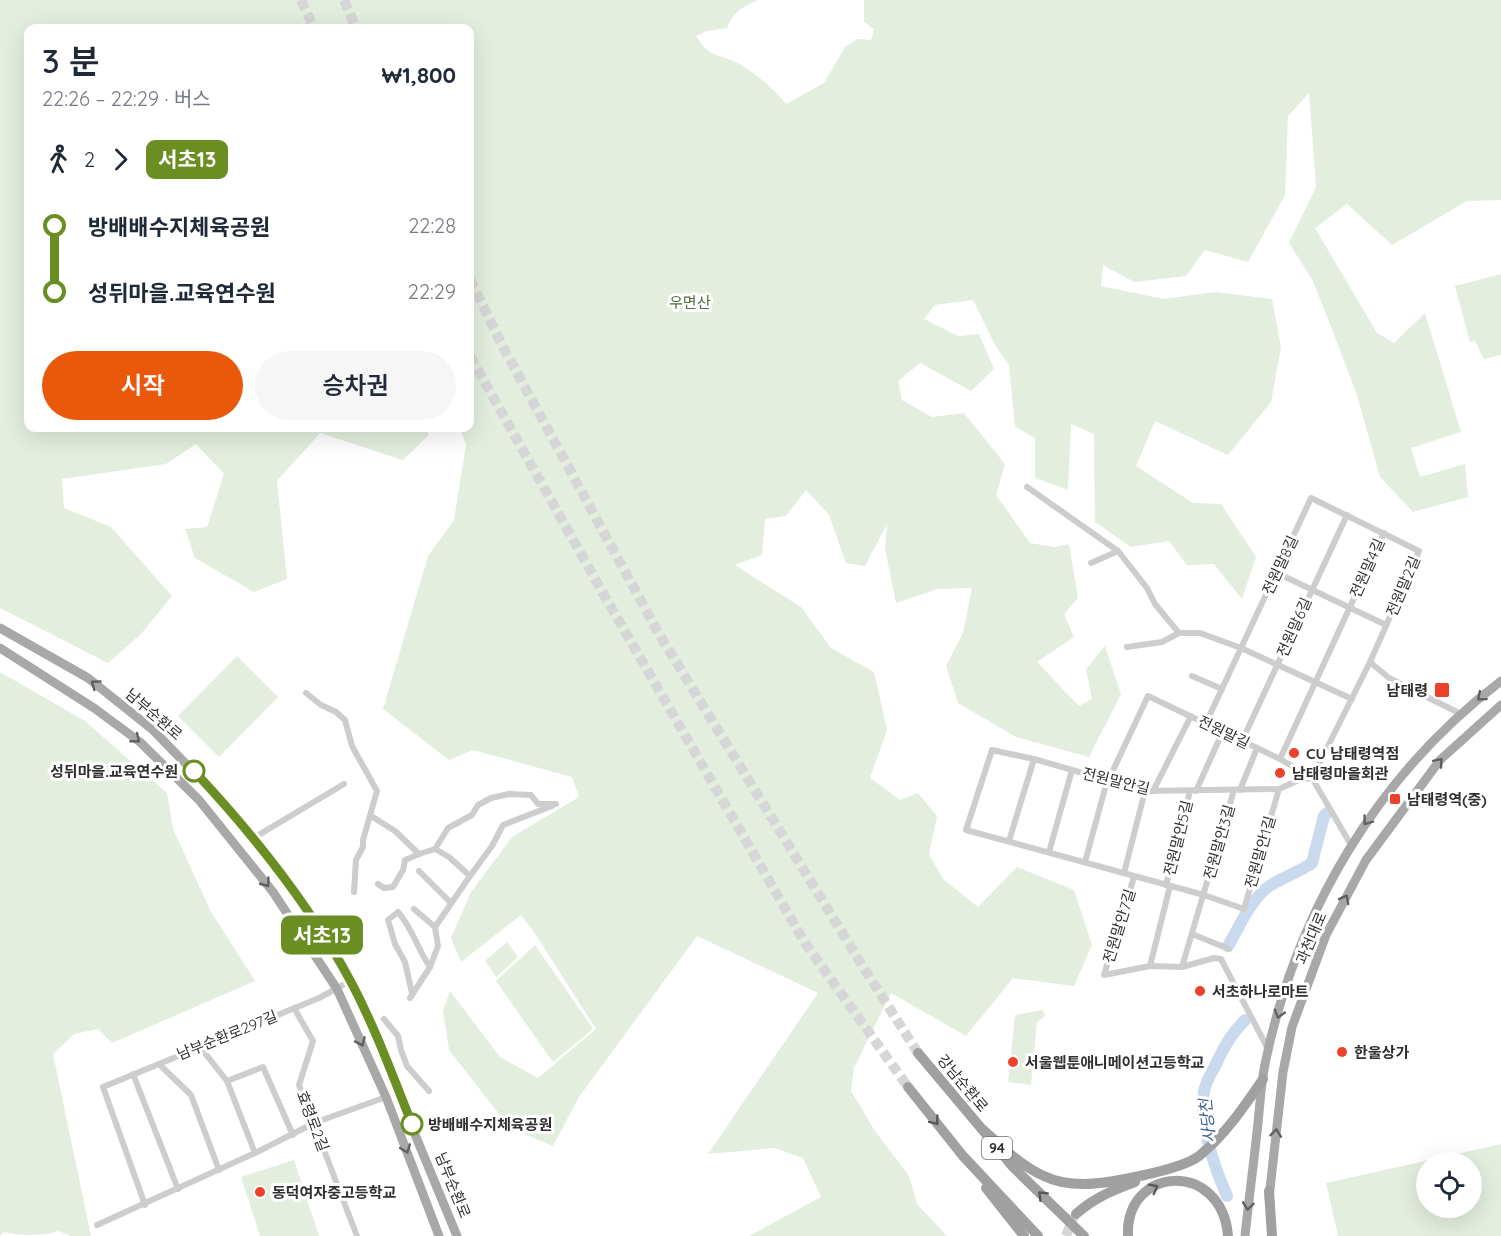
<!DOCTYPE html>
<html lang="ko">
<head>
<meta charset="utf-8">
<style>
	:root { --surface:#fff; --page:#f6f6f7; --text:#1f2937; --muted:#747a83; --accent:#ea580c }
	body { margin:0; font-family:Quicksand,"Noto Sans KR",sans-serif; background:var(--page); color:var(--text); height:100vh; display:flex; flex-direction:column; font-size:22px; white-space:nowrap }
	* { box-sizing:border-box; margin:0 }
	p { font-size:20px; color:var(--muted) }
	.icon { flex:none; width:33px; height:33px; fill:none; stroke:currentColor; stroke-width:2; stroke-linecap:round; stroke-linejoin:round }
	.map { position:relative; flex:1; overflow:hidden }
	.details { position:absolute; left:24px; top:24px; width:450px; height:408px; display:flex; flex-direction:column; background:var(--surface); border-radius:12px; box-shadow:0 6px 24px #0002 }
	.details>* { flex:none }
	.badge { padding:0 12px; border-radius:9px; font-size:21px; line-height:39px }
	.fabs { position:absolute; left:1416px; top:1152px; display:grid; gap:12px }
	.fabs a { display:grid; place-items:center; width:66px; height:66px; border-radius:50%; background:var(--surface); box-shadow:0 6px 24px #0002; font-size:30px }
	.map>.badge { position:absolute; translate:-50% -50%; box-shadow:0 0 0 3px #fff }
	.legs { display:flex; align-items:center; gap:9px; height:66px; padding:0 18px; font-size:20px }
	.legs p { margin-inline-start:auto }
	.headline { display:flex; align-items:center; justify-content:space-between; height:102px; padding:0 18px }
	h1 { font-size:33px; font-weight:600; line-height:45px }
	.button { display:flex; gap:12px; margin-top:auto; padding:12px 18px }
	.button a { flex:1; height:69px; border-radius:36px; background:var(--accent); color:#fff; font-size:24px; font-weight:600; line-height:69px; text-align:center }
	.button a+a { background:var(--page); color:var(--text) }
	ul { padding:0 18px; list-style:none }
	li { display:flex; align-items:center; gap:21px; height:66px; font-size:22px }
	li i { display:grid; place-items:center; width:9px; height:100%; margin:0 8px; background:currentColor }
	li i::after { content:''; width:15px; height:15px; margin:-8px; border:4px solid; border-radius:50%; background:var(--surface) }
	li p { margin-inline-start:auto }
	li:first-child i { background:linear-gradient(#0000 50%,currentColor 0) }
	li:last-child i { background:linear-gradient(currentColor 50%,#0000 0) }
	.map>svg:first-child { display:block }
</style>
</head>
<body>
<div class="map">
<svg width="1501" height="1236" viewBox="0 0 1501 1236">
	<rect width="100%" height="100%" fill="#fff"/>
	<!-- green -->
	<g fill="#e3eede" fill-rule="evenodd">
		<path d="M0,0H759C743,6 733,12 727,28L707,31L696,36C710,59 719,53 739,64C754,72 775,90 786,104L824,83L845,47L857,39L871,40L874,29L864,22V0H1501V200L1467,201L1392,245L1347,204L1315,228L1377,333L1394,343L1425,313L1461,432L1411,448L1420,477L1465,464L1468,497L1413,512L1380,477L1357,395L1335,337L1313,281L1289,243L1316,187L1309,93L1288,116L1285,195L1248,262L1205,250L1186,276L1134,282L1103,265L1101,286L1163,299L1215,292L1272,299L1281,347L1271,402L1228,455L1155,421L1136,466L1193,503L1221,504L1256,557L1242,599L1214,564L1187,565L1169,541L1131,547L1095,522L1094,434L1071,424L1068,490L1035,478V438L1015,427L1009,365L996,347L973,300L935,305L924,319L958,336L979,334L994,369L971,391L920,363L898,381L902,400L932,417L964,413L1005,464L996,495L1030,543L1054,547L1069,544L1078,598L1064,614L1074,637L1037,662L1079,706L1092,699L1086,669L1105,646L1121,694L1089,757L1016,737L958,703L946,666L963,633L972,588L938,589L896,603L885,549L887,524L865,566L846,563L829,515L806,490L786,516L765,519L762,555L735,565L801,607L831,648L874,672L887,730L870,778L900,800L918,793L937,816L929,854L943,879L978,907L1017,867L1074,890L1092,945L1074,986L1013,978L966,1036L891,993L854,1068L851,1091L875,1131L909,1176L917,1204L947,1236H749L821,1197L803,1158L775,1148L708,1154L818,993L697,936L579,1097L553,1146L510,1128L449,1050L443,1011L450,991L500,1057L538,1078L596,1029L532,929L521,915L461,962L451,938L471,892L512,837L579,797L572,777L473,750L449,760L383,709L428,556L454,520L466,445L460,428H470V28H28V428H426L429,435L403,460L320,433L277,481L287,579L254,592L195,558L185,529L207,527L224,474L196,444L166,464L62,479L64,508L111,527L172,596L141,634L108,663L0,608Z"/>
		<path d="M1501,274V355L1484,359L1475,341L1470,342L1455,286Z"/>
		<path d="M237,656L278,697L219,757L178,716Z"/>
		<path d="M0,672L85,721L167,793L173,829L210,910L255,981L112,1043L98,1029L74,1034L53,1054L91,1236H70L59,1231C43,1236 21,1236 4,1232L0,1236Z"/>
		<path d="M507,942L518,957L496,977L485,961Z"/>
		<path d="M535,945L593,1029L553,1062L496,981Z"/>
		<path d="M1043,1010L1045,1016L1037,1022L1031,1085L1008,1082L1015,1015Z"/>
		<path d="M1501,1144V1236H1338L1326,1183ZM1426,1162H1472V1208H1426Z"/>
		<path d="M294,1160L319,1236H260L241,1177Z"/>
	</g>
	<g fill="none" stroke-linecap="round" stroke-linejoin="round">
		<!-- river -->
		<g stroke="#c9d9ee" stroke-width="12">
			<path d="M1228,946C1240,926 1251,898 1271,885C1284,877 1299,872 1312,863L1324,816L1327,813"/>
			<path d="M1227,1196C1214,1166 1199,1125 1204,1092C1205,1082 1213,1071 1217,1062C1224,1046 1232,1033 1245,1020"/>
		</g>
		<!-- trunk-tunnel -->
		<g stroke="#d6d6d6" stroke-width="10" stroke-dasharray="10 5" stroke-linecap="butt">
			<path d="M301,0L314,28"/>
			<path d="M344,0L356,28"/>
			<path d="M470,279L503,347L659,634L865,970L918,1053"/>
			<path d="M470,356L608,602L805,943L908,1087"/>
			<path d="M1066,1236L1074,1216"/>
		</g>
		<!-- minor -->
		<g stroke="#cdcdcd" stroke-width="6">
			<path d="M1027,487L1118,551L1147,588L1155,604L1179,633H1200L1241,648L1352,699"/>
			<path d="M1091,563L1118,551"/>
			<path d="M1277,573L1386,625"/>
			<path d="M1127,647L1162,642L1179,633"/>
			<path d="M1370,662L1389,678L1461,714"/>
			<path d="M1192,676L1222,689"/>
			<path d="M306,693L321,705L336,712L345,720L352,746L377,791L363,840V847L356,860L354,892"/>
			<path d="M1206,723L1311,498L1419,551L1370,662L1312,778"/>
			<path d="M1242,741L1347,515"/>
			<path d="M1280,759L1384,533"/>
			<path d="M1108,781L1148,696L1280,759L1312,778L1351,845"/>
			<path d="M1279,789L1244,909L1204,895L966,830L992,750L1034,759L1145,791L1279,789L1299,780L1312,778"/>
			<path d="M1240,790L1257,748"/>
			<path d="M1153,791L1191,716"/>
			<path d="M1196,791L1223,731"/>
			<path d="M371,816L395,831L419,854L435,849L449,857L470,876L435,927L414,909"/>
			<path d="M252,839L344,784"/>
			<path d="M1009,841L1034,759"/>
			<path d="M435,849L448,828L472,815L478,805L491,798L509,794L531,795L538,804H556"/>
			<path d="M1049,852L1072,770"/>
			<path d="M1085,862L1107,781"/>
			<path d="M419,871L451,903"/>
			<path d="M1124,873L1145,791"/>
			<path d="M470,876L492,846L503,825L552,806"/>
			<path d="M1134,877L1104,975L1150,966L1182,967L1214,958L1221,959L1268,1049"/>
			<path d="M378,884L384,888L393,887L403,870L405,860L419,854"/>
			<path d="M1166,885L1190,791"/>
			<path d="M1192,934L1229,949"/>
			<path d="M1150,966L1170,886"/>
			<path d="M1182,967L1234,790"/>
			<path d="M412,993L405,962L395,944L388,920L398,912C413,929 417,948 430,967"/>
			<path d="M410,998L430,967L438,946L435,927"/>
			<path d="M294,1008L313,1041L299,1085L357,1236"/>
			<path d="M384,1019L398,1036L401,1050L407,1066L429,1091"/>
			<path d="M200,1047L227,1081L255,1153"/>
			<path d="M159,1064L191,1095L219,1170"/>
			<path d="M133,1074L178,1189"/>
			<path d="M227,1081L263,1067L293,1135"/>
			<path d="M145,1205L103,1087L319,998L350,981"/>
			<path d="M97,1225L255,1153L314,1123L386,1097"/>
		</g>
		<!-- primary -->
		<g stroke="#a8a8a8" stroke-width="9">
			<path d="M0,628L88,678L153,730L217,796L291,888L331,949L356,992L457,1236"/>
			<path d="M0,648L94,708L140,742L199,800L273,892L337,989L386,1097L439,1236"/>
			<path d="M1269,1198L1283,1072L1292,1027L1326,935L1366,860L1440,760L1501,705"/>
			<path d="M1245,1236C1249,1198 1254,1161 1258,1123C1260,1104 1261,1083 1265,1064C1296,913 1377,775 1501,681"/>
		</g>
		<!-- trunk -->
		<g stroke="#a0a0a0" stroke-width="10">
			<path d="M918,1053L986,1134"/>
			<path d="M908,1087L963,1156L1038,1236"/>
			<path d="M982,1129C1001,1145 1020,1166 1044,1176C1056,1182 1070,1184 1084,1184C1107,1184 1181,1170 1199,1156C1225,1135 1244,1107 1263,1079"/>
			<path d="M1000,1151L1013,1167L1084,1236"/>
			<path d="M986,1188L1024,1236"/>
			<path d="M1269,1191L1272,1236"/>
			<path d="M1076,1214C1094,1198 1113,1190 1135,1182"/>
			<path d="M1128,1236C1125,1165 1222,1160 1228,1236"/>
		</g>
	</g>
	<!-- one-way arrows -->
	<defs><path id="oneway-chevron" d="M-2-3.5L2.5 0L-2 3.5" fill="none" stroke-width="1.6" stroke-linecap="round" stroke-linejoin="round" transform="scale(1.5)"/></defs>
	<g stroke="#606060">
		<use href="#oneway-chevron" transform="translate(95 684) rotate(-144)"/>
		<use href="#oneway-chevron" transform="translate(1481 697) rotate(140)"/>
		<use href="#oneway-chevron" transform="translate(136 739) rotate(39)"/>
		<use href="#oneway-chevron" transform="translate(1439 762) rotate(-49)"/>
		<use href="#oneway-chevron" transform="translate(1367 821) rotate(126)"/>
		<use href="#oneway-chevron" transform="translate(266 883) rotate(53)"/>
		<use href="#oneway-chevron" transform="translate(1345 899) rotate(-62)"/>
		<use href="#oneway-chevron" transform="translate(1279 1014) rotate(106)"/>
		<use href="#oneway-chevron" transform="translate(361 1042) rotate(66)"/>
		<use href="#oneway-chevron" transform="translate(1276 1133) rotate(-83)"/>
		<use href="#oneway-chevron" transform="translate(406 1149) rotate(69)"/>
		<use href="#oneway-chevron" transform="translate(1248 1206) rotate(97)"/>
	</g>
	<g stroke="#575757">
		<use href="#oneway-chevron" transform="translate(935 1121) rotate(52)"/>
		<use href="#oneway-chevron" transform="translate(1154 1188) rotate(-27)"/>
		<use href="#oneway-chevron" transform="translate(1042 1195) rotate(-135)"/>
	</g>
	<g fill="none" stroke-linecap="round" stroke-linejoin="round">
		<defs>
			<path id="line-1" d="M194,771C253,834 310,905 351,982C375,1027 393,1077 412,1124"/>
		</defs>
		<!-- line-1 casing -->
		<use href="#line-1" stroke="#fff" stroke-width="14"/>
		<!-- line-1 -->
		<use href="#line-1" stroke="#6b8e23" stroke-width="9"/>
	</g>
	<!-- markers -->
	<g fill="#ed412c" stroke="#fff" stroke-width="2">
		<rect x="1434" y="682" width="16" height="16" rx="3"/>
		<circle cx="1294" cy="753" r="6"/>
		<circle cx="1280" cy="773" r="6"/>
		<rect x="1389" y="793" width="12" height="12" rx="3"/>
		<circle cx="1200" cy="991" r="6"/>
		<circle cx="1342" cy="1052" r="6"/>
		<circle cx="1013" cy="1062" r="6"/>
		<circle cx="260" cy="1192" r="6"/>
	</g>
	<g fill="#fff" stroke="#6b8e23" stroke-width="3">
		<circle cx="194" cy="771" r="10"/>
		<circle cx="412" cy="1124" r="10"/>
	</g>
	<g text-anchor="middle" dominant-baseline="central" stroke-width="6" stroke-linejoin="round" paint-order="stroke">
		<!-- shield labels -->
		<rect fill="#fff" stroke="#6e6e6e" stroke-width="1.5" x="982" y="1137" width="30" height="22" rx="4.5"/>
		<g font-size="14" font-weight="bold" fill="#303030">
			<text x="997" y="1148">94</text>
		</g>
		<!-- park labels -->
		<g font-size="15" fill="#4a6f3b" stroke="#fff">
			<text x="690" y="302">우면산</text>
		</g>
		<!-- street labels -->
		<g font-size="15" fill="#303030" stroke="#fff">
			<text transform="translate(1280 565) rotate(-65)">전원말8길</text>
			<text transform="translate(1367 568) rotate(-66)">전원말4길</text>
			<text transform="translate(1403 586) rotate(-67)">전원말2길</text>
			<text transform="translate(1294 627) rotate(-66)">전원말6길</text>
			<text transform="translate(154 714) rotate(41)">남부순환로</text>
			<text transform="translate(1224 732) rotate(26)">전원말길</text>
			<text transform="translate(1116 781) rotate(14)">전원말안길</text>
			<text transform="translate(1178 838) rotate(-76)">전원말안5길</text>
			<text transform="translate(1219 842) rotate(-74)">전원말안3길</text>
			<text transform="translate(1260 852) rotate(-74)">전원말안1길</text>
			<text transform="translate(1119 926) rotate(-73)">전원말안7길</text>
			<text transform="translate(1311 938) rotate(-67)">과천대로</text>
			<text transform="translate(227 1035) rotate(-22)">남부순환로297길</text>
			<text transform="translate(963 1083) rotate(50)">강남순환로</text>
			<text transform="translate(313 1121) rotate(69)">효령로2길</text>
			<text transform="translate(453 1185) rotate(68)">남부순환로</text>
		</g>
		<!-- poi labels -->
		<g font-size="15" font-weight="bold" fill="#303030" stroke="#fff" text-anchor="start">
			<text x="1428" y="690" text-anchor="end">남태령</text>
			<text x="1306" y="753">CU 남태령역점</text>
			<text x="1292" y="773">남태령마을회관</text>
			<text x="1407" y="799">남태령역(중)</text>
			<text x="1212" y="991">서초하나로마트</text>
			<text x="1354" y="1052">한울상가</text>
			<text x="1025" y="1062">서울웹툰애니메이션고등학교</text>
			<text x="272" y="1192">동덕여자중고등학교</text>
		</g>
		<!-- stop labels -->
		<g font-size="15" font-weight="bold" fill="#303030" stroke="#fff" text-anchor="end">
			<text x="178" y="771">성뒤마을.교육연수원</text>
			<text x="428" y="1124" text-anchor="start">방배배수지체육공원</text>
		</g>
		<!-- water labels -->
		<g font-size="16" font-style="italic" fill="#3a6297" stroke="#fff">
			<text transform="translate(1207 1121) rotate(-96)">사당천</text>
		</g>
	</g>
</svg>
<div class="fabs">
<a><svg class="icon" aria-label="locate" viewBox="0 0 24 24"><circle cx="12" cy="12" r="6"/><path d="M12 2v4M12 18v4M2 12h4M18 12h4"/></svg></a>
</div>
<b class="badge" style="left:322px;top:935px;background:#6b8e23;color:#fff">서초13</b>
<section class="details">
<div class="headline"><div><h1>3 분</h1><p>22:26 – 22:29 · 버스</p></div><b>₩1,800</b></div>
<div class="legs"><svg class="icon" aria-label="walk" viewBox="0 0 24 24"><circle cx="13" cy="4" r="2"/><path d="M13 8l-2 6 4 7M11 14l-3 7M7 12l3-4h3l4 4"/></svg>2<svg class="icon" aria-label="forward" viewBox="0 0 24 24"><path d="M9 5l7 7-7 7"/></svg><b class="badge" style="background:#6b8e23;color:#fff">서초13</b></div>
<ul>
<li><i style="color:#6b8e23"></i><b>방배배수지체육공원</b><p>22:28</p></li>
<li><i style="color:#6b8e23"></i><b>성뒤마을.교육연수원</b><p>22:29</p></li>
</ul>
<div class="button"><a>시작</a><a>승차권</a></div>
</section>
</div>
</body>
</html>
